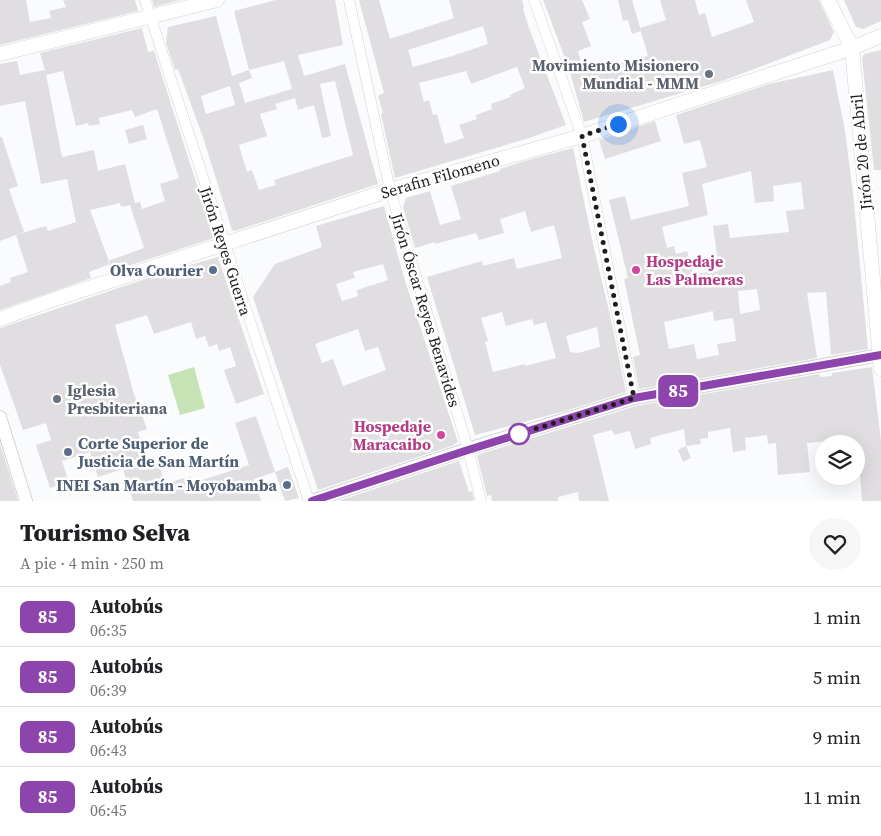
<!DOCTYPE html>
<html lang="es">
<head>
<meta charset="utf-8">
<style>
	:root { --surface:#fff; --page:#f6f6f6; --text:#202124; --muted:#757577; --line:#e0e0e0 }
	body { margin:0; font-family:"Source Serif 4",serif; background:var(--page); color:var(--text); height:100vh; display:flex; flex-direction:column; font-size:19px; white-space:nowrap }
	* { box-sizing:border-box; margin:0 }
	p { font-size:16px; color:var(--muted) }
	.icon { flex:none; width:28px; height:28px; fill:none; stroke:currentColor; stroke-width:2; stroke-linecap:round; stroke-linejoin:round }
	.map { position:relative; height:501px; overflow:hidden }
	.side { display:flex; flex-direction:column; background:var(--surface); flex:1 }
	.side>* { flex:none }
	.badge { padding:0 10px; border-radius:8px; font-size:18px; line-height:32px }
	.controls { position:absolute; left:815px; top:435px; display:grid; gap:10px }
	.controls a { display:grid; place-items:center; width:50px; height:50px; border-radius:50%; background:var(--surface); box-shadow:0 5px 20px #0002; font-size:25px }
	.you { position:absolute; width:25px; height:25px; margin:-12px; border:4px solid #fff; border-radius:50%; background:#1a73e8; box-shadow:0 0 0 8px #1a73e833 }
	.map>.badge { position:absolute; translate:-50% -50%; box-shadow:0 0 0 2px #fff }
	.round { display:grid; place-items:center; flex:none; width:52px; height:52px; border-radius:26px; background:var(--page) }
	.summary { display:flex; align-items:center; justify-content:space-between; height:85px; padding:0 20px }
	h1 { font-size:24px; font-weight:800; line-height:38px }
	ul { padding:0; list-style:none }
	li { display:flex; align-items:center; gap:15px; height:60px; padding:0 20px; border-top:1px solid var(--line) }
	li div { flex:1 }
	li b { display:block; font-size:19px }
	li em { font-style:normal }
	li .badge { min-width:55px; font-weight:700; text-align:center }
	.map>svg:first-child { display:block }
</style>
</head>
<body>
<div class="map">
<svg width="881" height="501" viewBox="0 0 881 501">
	<rect width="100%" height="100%" fill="#fafbfd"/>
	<!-- green -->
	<path fill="#c6e3b5" d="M194,367L205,408L180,415L168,375Z"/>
	<!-- building -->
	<g fill="#e0dee0" fill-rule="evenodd">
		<path d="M0,0H26L30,22L51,18L49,11L66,7L63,0H135L138,11L0,45Z"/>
		<path d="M152,0H180L154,7Z"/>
		<path d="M276,0H335L343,45L298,55L304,76L345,64L378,184L235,231L232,230L204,140L178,69L175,70L166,43L168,27L216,16L232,76L249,70L234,11ZM284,61L292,89L245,103L239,83L252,78L249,70ZM335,81L353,155L274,180L276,185L259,190L252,170L247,172L239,145L267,136L260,114L277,109L275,104L295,98L298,110L314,105L322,138L331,136L320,84ZM230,86L235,105L206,114L201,96Z"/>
		<path d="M359,0H379L390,39L454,18L449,0H522L524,8L523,9L529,28L566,125L529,138L395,178L381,114L383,113L378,96L384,93ZM483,26L488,44L452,56L413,67L408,50ZM517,67L525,88L510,95L511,97L491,104L492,109L476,115L477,119L459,125L464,138L445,144L437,114L433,115L429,100L424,102L419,83L466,71L471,84Z"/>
		<path d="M543,0H582L590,19L582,22L591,46L578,51L584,72L648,56L640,28L666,20L660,0H695L699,15L705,13L712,37L754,22L746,0H819L834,32L830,40L725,80L584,122L569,69Z"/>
		<path d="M618,0H632L641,31L632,34L628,20L623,21Z"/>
		<path d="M844,0H881V21L863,29L856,27Z"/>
		<path d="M142,28L148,52L154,51L214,238L112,271L108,261L144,248L130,205L121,207L120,203L90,210L110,264L89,272L91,278L0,310V286L11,282L10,278L28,272L16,235L46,226L48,231L76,222L67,179L41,184L25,101L0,106V64L17,61L20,75L45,70L40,53ZM63,71L76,126L88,123L89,126L100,124L99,118L132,110L135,117L157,109L179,178L160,184L165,201L142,209L140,202L135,203L125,164L98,171L94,150L62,157L46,74V75Z"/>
		<path d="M881,50V170H874L862,58L864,54Z"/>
		<path d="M833,70L845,131L853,193L868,349L831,355L826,292L807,293L817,358L639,389L633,357L640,355L624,279L628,278L609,200L625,196L631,220L689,206L682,173L707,167L700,140L684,144L676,115L769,84ZM751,171L755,203L774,201L773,186L801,182L804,209L786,211L789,232L730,238L728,224L713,226L719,271L693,274L687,251L676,254L674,246L667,248L662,227L708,215L702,184ZM757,289L760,310L740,314L738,291ZM713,311L714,321L733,318L736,341L717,344L719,355L697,359L694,344L669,349L664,322Z"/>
		<path d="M655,121L661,141L605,159L599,140Z"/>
		<path d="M143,125L147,139L129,144L125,130Z"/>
		<path d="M0,137H2L18,186L9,189L24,232L0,241Z"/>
		<path d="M573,148L593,244L610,315L626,392L565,411L475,435L427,277L482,261L483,266L514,258L517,269L562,258L554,225L531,232L525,211L500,219L504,233L479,240L476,233L435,244V242L415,248L403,207L406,198L430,191L440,225L461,219L451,186L500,171V169L524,161ZM502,312L506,326L532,319L534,325L546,322L556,358L525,366V364L493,372L485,342L488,341L481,318ZM597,327L600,347L578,353L570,352L566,336Z"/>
		<path d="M384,206L405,281L458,442L454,444V445L318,490L253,297L275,264L322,247L316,226ZM383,264L388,280L357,290L358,296L342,301L336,284L355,278L353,272ZM358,329L365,351L378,347L386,370L343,386L333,359L322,363L315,344Z"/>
		<path d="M218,257L264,394L236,404L224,370L236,366L230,347L219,351L217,344L209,347L205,336L196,339L191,322L154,334L147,315L115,325L134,394L147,429L138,432L147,464L158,461L164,482L167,481V483L191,476L193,483L249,465L235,423L256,416L275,472L254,479L261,501H133L123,469L98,477L90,452L62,461L69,482L50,488L36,445L51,440L46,423L23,430L0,365V328L169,271Z"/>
		<path d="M872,367L881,441V501H862L859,462H856V444H832L829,443V441L807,443L810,472L778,475L776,443L768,444L767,435L745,438L746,450L733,452L730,428L708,432V438L700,439L701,444L686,446L684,429L650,438L651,444L635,449L630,431L614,435L612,430L593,435L609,501H579L578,492L558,497V501H492L491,495L487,496L477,455L636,406L819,374L820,377L832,376V373Z"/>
		<path d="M0,444L18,501H0Z"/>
		<path d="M686,446L691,458L683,462L678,450Z"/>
		<path d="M459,461L469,492L472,491L474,500L471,501H338Z"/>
		<path d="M288,467L299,498L285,501L275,472Z"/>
	</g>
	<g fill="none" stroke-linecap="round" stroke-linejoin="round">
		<defs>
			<g id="minor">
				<path d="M145,0L309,501"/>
				<path d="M349,0L390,190L468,449L481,501"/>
				<path d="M534,0L582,136L634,398"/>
			</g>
			<g id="tertiary">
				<path d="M0,417L26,501"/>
				<path d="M312,501L468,449L634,398L881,355"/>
			</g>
			<g id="secondary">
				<path d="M828,0L852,48L881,369"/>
				<path d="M0,54L217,0"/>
				<path d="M0,319L58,298L390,190L582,136L852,48L881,36"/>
			</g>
		</defs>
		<!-- minor casing -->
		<use href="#minor" stroke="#d3d3d5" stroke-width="11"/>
		<!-- tertiary casing -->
		<use href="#tertiary" stroke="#d3d3d5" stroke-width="14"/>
		<!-- secondary casing -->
		<use href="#secondary" stroke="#d3d3d5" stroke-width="15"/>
		<!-- minor -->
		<use href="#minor" stroke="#fff" stroke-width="10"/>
		<!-- tertiary -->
		<use href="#tertiary" stroke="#fff" stroke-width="12"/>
		<!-- secondary -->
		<use href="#secondary" stroke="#fff" stroke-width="14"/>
	</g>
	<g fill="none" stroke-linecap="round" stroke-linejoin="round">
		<defs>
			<path id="line" d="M312,501L468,450L634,398L881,355"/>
		</defs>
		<!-- line casing -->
		<use href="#line" stroke="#fff" stroke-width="11"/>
		<!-- line -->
		<use href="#line" stroke="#8e44ad" stroke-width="8"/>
		<!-- walk -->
		<path stroke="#1d1e1e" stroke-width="5" stroke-dasharray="0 9" d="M519,434L634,398L582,136L618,124"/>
	</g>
	<!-- markers -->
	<g fill="#6b7280" stroke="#fff" stroke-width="2">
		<circle cx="709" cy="74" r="5"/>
		<circle cx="57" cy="399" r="5"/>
	</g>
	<g fill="#5c6f8a" stroke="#fff" stroke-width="2">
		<circle cx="213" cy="270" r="5"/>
		<circle cx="68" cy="452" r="5"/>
		<circle cx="287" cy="485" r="5"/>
	</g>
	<g fill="#d1479c" stroke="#fff" stroke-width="2">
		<circle cx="636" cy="270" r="5"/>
		<circle cx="441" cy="435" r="5"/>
	</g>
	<circle fill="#fff" stroke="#8e44ad" stroke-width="2.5" cx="519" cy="434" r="10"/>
	<g text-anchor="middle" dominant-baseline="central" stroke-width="5" stroke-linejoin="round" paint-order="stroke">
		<!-- worship labels -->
		<g font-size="16" font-weight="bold" fill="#5b616d" stroke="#fff" text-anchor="end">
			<text x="699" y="65">Movimiento Misionero<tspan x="699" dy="18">Mundial - MMM</tspan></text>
			<text x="67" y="390" text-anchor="start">Iglesia<tspan x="67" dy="18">Presbiteriana</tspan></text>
		</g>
		<!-- street labels -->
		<g font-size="16" fill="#1d1e1e" stroke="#fff">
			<text transform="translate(861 152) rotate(-95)">Jirón 20 de Abril</text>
			<text transform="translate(440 176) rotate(-16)">Serafin Filomeno</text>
			<text transform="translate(226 251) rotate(72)">Jirón Reyes Guerra</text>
			<text transform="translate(426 310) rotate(73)">Jirón Óscar Reyes Benavides</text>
		</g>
		<!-- hotel labels -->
		<g font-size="16" font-weight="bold" fill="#b23c85" stroke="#fff" text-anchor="start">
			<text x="646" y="261">Hospedaje<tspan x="646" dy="18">Las Palmeras</tspan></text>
			<text x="431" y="426" text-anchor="end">Hospedaje<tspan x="431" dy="18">Maracaibo</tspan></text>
		</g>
		<!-- service labels -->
		<g font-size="16" font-weight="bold" fill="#4e5e75" stroke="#fff" text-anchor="end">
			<text x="203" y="270">Olva Courier</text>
			<text x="78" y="443" text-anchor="start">Corte Superior de<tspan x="78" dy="18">Justicia de San Martín</tspan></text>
			<text x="277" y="485">INEI San Martín - Moyobamba</text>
		</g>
	</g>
</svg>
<div class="controls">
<a><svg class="icon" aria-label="layers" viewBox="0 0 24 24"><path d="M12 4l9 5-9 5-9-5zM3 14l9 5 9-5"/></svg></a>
</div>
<div class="you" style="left:618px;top:124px"></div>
<b class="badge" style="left:678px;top:391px;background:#8e44ad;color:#fff">85</b>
</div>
<section class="side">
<div class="summary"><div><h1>Tourismo Selva</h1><p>A pie · 4 min · 250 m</p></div><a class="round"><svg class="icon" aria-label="heart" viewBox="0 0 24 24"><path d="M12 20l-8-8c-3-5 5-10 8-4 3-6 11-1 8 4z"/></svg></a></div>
<ul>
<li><span class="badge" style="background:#8e44ad;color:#fff">85</span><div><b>Autobús</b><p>06:35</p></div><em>1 min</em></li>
<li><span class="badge" style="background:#8e44ad;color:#fff">85</span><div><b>Autobús</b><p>06:39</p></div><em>5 min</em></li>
<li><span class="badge" style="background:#8e44ad;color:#fff">85</span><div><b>Autobús</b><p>06:43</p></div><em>9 min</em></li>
<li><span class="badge" style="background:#8e44ad;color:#fff">85</span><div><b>Autobús</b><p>06:45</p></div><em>11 min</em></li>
</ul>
</section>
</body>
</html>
